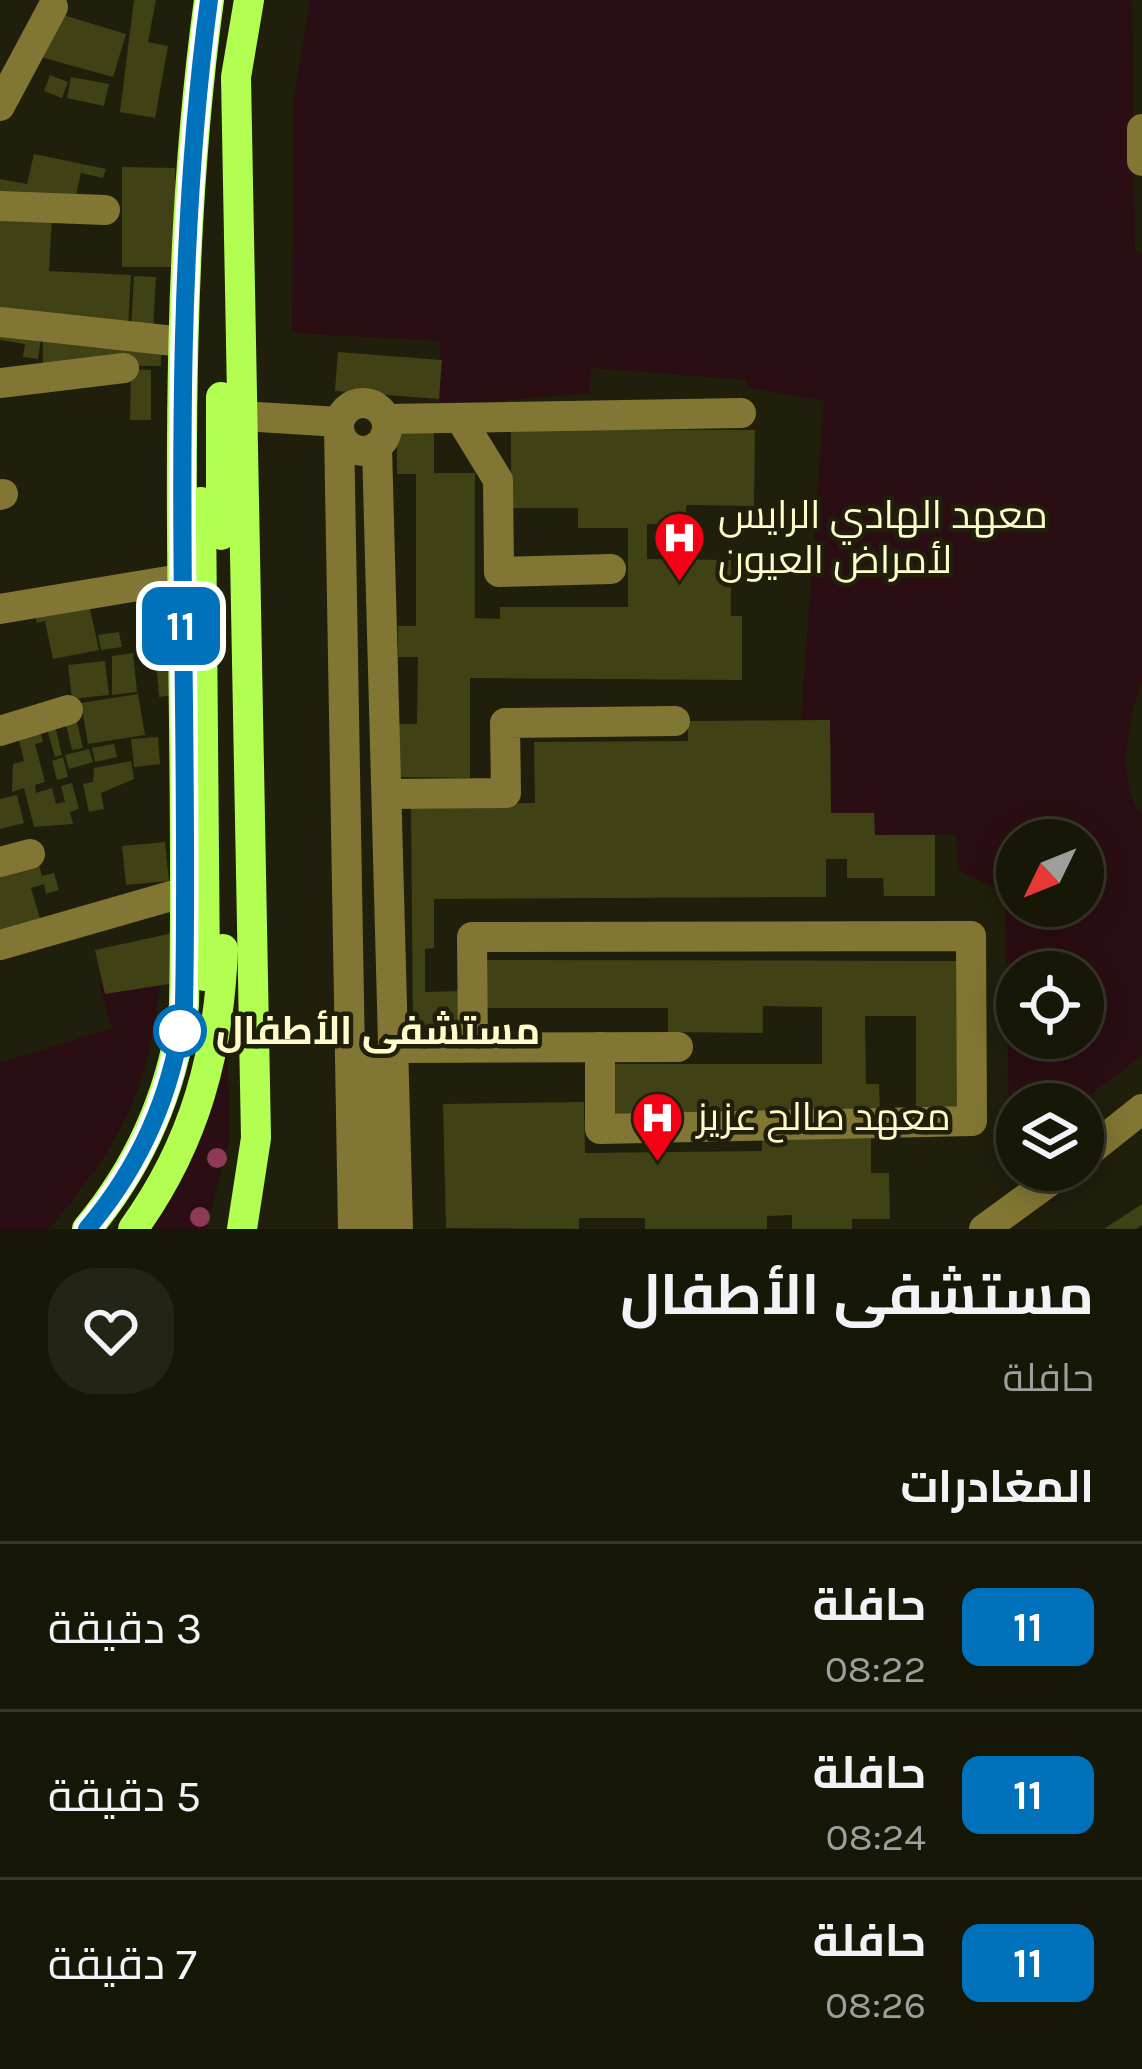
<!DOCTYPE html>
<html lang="ar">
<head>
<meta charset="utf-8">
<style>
	:root { --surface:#171708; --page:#242416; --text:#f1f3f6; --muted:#9e9f9c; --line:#363629 }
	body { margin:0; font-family:Karla,Cairo,sans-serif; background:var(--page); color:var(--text); direction:rtl; height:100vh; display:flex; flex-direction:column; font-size:45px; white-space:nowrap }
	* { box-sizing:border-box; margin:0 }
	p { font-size:39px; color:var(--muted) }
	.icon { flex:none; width:66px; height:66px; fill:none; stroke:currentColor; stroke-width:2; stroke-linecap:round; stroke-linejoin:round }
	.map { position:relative; height:1229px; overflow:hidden; direction:ltr }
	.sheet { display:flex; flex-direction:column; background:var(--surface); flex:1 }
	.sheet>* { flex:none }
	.badge { padding:0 24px; border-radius:18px; font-size:42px; line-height:78px }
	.needle { width:78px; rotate:227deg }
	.fabs { position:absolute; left:996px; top:819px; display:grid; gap:24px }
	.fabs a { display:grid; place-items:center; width:108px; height:108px; border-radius:50%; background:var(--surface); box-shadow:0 6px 30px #0003,0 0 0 3px var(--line); font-size:60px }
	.map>.badge { position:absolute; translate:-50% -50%; box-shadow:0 0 0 6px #fff }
	h2 { padding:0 48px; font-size:45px; line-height:108px }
	.round { display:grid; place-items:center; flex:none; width:126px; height:126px; border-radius:48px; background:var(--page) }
	.headline { display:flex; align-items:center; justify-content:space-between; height:204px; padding:0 48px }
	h1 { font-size:57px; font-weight:700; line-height:90px }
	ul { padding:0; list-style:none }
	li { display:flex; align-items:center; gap:36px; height:168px; padding:0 48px; border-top:3px solid var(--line) }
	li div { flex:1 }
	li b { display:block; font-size:45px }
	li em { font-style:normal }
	li .badge { min-width:132px; font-weight:700; text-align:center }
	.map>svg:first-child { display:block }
</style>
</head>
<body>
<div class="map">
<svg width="1142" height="1229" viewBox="0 0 1142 1229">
	<rect width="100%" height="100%" fill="#1f1f0b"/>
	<!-- green -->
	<g fill="#2a0e14" fill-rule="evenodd">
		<path d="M310,0H1132L1135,250L1142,253V681C1128,720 1115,779 1142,815V1056L1078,1104H1017V1151L1010,1156L1005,893L958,870L956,834L875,835L831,813L830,721L801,720L824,401L748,388L746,380L591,368L589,393L440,406V341L292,333L294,98ZM1017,840H1083V906H1017ZM1017,972H1083V1038H1017Z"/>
		<path d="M161,977C148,1093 124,1139 49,1229H0V1063L112,1028L99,984Z"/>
		<path d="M227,1045L230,1137L206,1229H147Z"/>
	</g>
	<!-- building -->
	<g fill="#414116">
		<path d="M134,0H156L148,42L168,46L155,118L120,112Z"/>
		<path d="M50,11L126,34L113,77L37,56Z"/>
		<path d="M50,75L68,82L62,98L44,91Z"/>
		<path d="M71,77L109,84L104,106L67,98Z"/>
		<path d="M34,154L106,169L103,178L81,173L71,217L0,201V179L27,184Z"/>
		<path d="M122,167L175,168V267H122Z"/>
		<path d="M0,212L52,215L49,271L131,275L128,330L0,323Z"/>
		<path d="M134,276L156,277L153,330L131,329Z"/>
		<path d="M0,323L42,330L38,359L23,357L25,344L0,340Z"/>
		<path d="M43,336L161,337V366L43,365Z"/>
		<path d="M338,352L442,360L439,399L335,391Z"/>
		<path d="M131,369L151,370V420H130Z"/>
		<path d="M397,426H434V473H475V618L500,619V607H628V528H578V508H511V429L755,430L754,506L686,505V524H647V559L731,560V616H742V680L470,678V778L393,777V724H417L418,657H398V626H416V474H397Z"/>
		<path d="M88,600L99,650L53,659L45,621L37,623L34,611Z"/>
		<path d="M119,632L122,647L101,650L98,635Z"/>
		<path d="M133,653L137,692L112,695V656Z"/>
		<path d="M174,660L177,695L159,697L156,662Z"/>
		<path d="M105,661L109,695L72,699L68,665Z"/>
		<path d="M138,694L145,735L88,744L81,703Z"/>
		<path d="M76,718L83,748L72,750L65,721Z"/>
		<path d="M830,720L831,813H874L875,835H935V896H884L883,878H847V859H826V897L434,899V948L425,949V992L461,991L462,1030H413L411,804L535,803L534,742L688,741V721Z"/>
		<path d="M55,726L62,755L55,757L47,729Z"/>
		<path d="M40,731L43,742L35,744L45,782L35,785L36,793L52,788L56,804L65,802L61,786L72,783L79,809L70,812L73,824L34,827L24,788L12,792L13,764L24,761L18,737Z"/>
		<path d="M158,737L160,764L134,767L131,739Z"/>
		<path d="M114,744L117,757L95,762L92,748Z"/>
		<path d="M89,749L93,762L69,769L65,755Z"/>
		<path d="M63,757L68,777L57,780L52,761Z"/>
		<path d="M131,761L134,779L101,793L104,809L89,812L83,784L93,782L94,768Z"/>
		<path d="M17,795L24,823L0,829V799Z"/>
		<path d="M165,842L169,881L126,885L122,846Z"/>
		<path d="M38,862L42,876L54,873L59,890L46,894L44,884L31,888L42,926L0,937V873Z"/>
		<path d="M177,932L188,981L105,994L95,950Z"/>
		<path d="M486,960L962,961V1108H916V1016H865L866,1084H879L880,1116L611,1115V1064H822V1007L763,1006V1033L668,1032V1008H486Z"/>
		<path d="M584,1102L585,1153L762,1151V1130L871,1129V1173H889L890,1219H852V1229H792V1215L767,1216V1229H645V1218H579V1229L446,1228L443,1104Z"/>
		<path d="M1142,1204V1225L1136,1229H1104Z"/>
	</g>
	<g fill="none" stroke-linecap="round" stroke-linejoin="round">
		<!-- minor -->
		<g stroke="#817633" stroke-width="30">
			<path d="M0,106L53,7"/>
			<path d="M1142,129V161"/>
			<path d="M0,206L105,210"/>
			<path d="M0,322L183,342"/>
			<path d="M0,383L124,368"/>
			<circle cx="363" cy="427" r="24"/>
			<path d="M241,416L339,422"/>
			<path d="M460,418L498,480L499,572L611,569"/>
			<path d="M386,419L741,413"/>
			<path d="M339,428L353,1229"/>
			<path d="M377,447L398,1229"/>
			<path d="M0,495L3,494"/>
			<path d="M0,609L180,579"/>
			<path d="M0,731L68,710"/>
			<path d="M387,794L506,793L505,723L675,721"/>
			<path d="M0,862L30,854"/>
			<path d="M0,945L185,892"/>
			<path d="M473,1047L472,937L971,936L972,1121L600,1129V1047"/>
			<path d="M393,1048L678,1047"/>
			<path d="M373,1067L376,1229"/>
			<path d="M1083,1156L1142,1109"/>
			<path d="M984,1229L1065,1170"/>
		</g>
		<!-- major -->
		<g stroke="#b3ff51" stroke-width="30">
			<path d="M221,397V535"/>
			<path d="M201,502L205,976"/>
			<path d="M87,1229C142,1163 173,1090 184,1005C191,670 163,333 209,0"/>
			<path d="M133,1229C195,1143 219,1053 223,949"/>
			<path d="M242,1229L256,1138L236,77L249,0"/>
		</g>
	</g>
	<!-- trees -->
	<g fill="#8c3a55">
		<circle cx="217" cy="1158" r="10"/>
		<circle cx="200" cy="1217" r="10"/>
	</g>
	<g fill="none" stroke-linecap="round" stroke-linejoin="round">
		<defs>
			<path id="line" d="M87,1229C143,1163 174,1090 184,1005C191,669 164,334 209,0"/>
		</defs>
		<!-- line casing -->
		<use href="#line" stroke="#fff" stroke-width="27"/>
		<!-- line -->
		<use href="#line" stroke="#0072bc" stroke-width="18"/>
	</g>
	<!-- icons -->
	<defs>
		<symbol id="hospital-pin" viewBox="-11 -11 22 30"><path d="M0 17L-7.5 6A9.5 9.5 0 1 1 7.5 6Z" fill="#f50015" stroke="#1f1f0b"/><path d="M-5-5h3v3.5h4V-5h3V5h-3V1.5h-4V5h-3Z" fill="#fff"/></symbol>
	</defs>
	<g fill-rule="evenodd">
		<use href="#hospital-pin" x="650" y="508" width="59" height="81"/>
		<use href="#hospital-pin" x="628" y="1088" width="59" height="81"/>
	</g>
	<!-- markers -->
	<circle fill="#fff" stroke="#0072bc" stroke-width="6" cx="180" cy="1031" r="24"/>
	<g text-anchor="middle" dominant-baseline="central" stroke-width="9" stroke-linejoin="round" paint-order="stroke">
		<!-- poi labels -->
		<g font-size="39" fill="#fffbca" stroke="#1f1f0b" text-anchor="start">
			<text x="718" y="515">معهد الهادي الرايس<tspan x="718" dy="45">لأمراض العيون</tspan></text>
			<text x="697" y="1117">معهد صالح عزيز</text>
		</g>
		<!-- stop labels -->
		<g font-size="39" font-weight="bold" fill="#fffbca" stroke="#1f1f0b" text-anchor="start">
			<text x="216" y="1031">مستشفى الأطفال</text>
		</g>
	</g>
</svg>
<div class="fabs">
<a><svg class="needle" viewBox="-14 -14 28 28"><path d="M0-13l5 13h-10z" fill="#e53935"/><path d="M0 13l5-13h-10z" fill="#9e9f9c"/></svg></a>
<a><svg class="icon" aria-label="locate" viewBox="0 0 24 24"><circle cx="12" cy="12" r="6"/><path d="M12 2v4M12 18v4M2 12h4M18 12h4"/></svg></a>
<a><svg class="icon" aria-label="layers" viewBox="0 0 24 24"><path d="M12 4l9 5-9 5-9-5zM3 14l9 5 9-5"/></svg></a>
</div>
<b class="badge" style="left:181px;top:626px;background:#0072bc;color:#fff">11</b>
</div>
<section class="sheet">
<div class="headline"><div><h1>مستشفى الأطفال</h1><p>حافلة</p></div><a class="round"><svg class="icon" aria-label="heart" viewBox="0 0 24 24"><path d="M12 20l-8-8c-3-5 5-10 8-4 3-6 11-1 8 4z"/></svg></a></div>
<h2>المغادرات</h2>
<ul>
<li><span class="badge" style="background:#0072bc;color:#fff">11</span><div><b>حافلة</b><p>08:22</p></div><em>3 دقيقة</em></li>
<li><span class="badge" style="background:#0072bc;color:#fff">11</span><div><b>حافلة</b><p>08:24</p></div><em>5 دقيقة</em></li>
<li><span class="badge" style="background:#0072bc;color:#fff">11</span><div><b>حافلة</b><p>08:26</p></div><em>7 دقيقة</em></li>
</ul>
</section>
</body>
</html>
